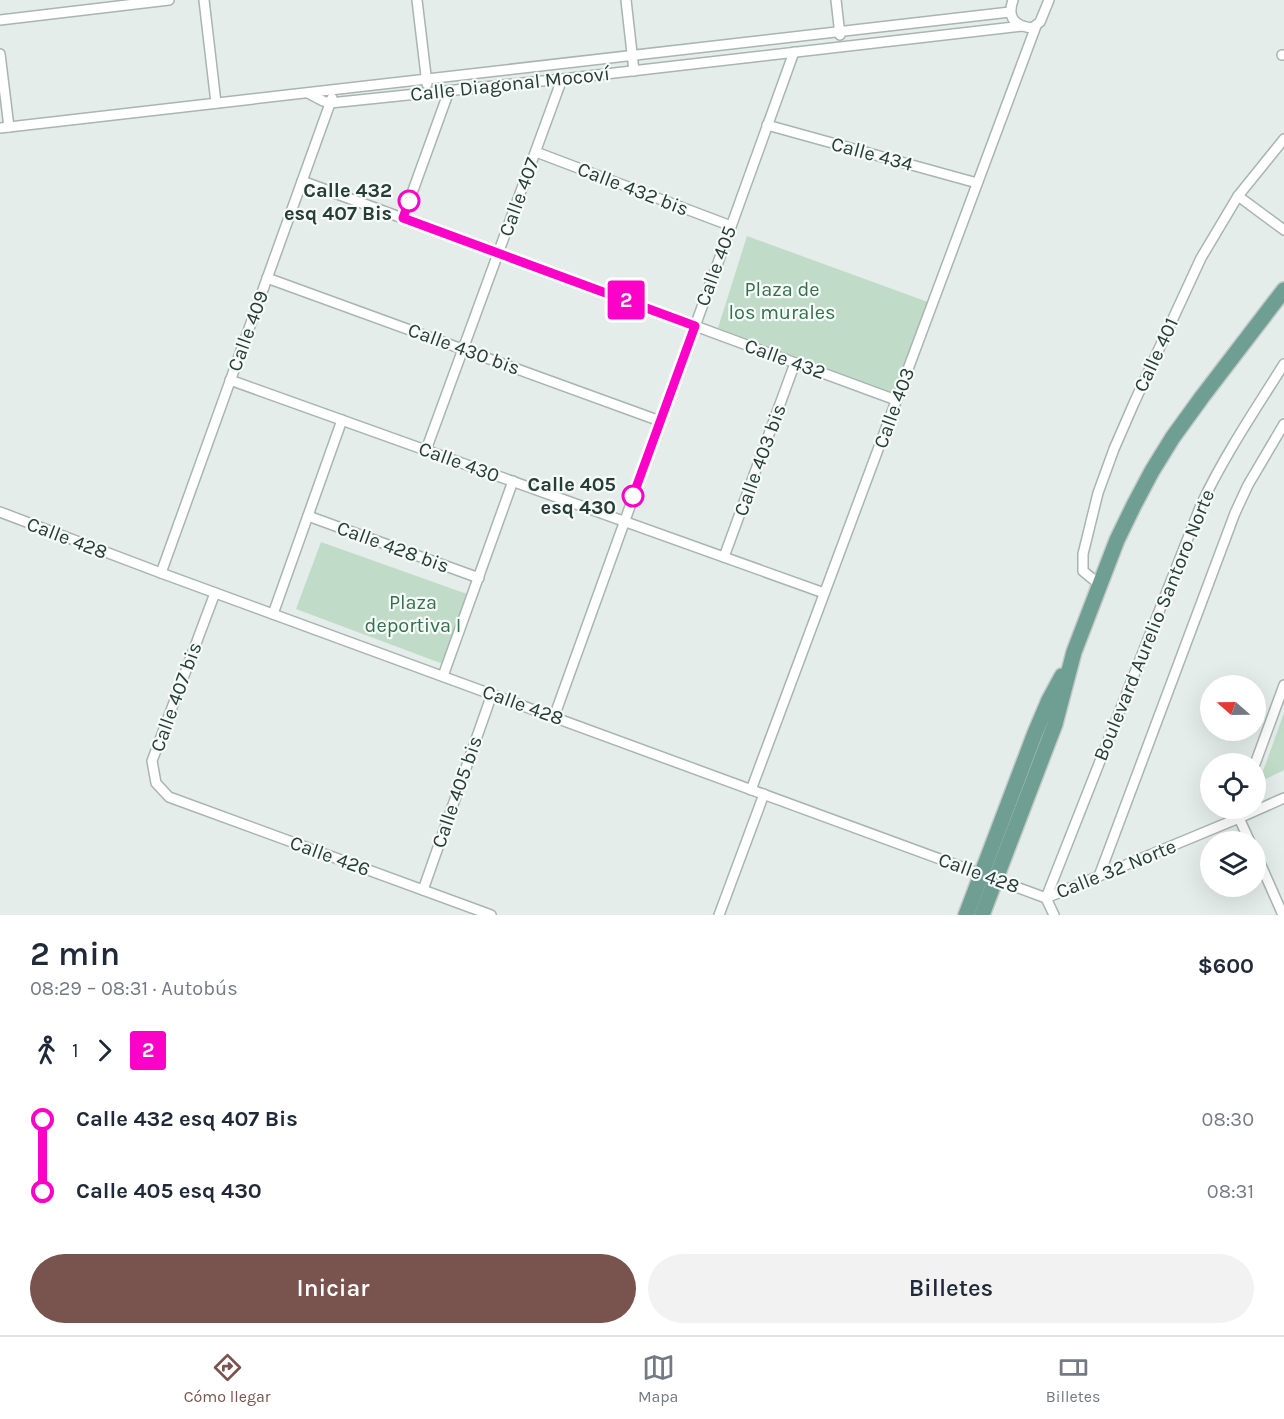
<!DOCTYPE html>
<html lang="es">
<head>
<meta charset="utf-8">
<style>
	:root { --surface:#fff; --page:#f2f2f3; --text:#1f2937; --muted:#747a83; --line:#e0e1e3; --accent:#79544e }
	body { margin:0; font-family:Karla,sans-serif; background:var(--page); color:var(--text); height:100vh; display:flex; flex-direction:column; font-size:22px; white-space:nowrap }
	* { box-sizing:border-box; margin:0 }
	p { font-size:20px; color:var(--muted) }
	.icon { flex:none; width:33px; height:33px; fill:none; stroke:currentColor; stroke-width:2; stroke-linecap:round; stroke-linejoin:round }
	.map { position:relative; height:915px; overflow:hidden }
	.side { display:flex; flex-direction:column; background:var(--surface); flex:1 }
	.side>* { flex:none }
	.badge { padding:0 12px; border-radius:4px; font-size:21px; line-height:39px }
	.needle { width:39px; rotate:290deg }
	.buttons { position:absolute; left:1200px; top:675px; display:grid; gap:12px }
	.buttons a { display:grid; place-items:center; width:66px; height:66px; border-radius:50%; background:var(--surface); box-shadow:0 6px 24px #0002; font-size:30px }
	.map>.badge { position:absolute; translate:-50% -50%; box-shadow:0 0 0 3px #fff }
	.legs { display:flex; align-items:center; gap:9px; height:66px; padding:0 30px; font-size:20px }
	.legs p { margin-inline-start:auto }
	.summary { display:flex; align-items:center; justify-content:space-between; height:102px; padding:0 30px }
	h1 { font-size:33px; font-weight:600; line-height:45px }
	.primary-button { display:flex; gap:12px; margin-top:auto; padding:12px 30px }
	.primary-button a { flex:1; height:69px; border-radius:36px; background:var(--accent); color:#fff; font-size:24px; font-weight:600; line-height:69px; text-align:center }
	.primary-button a+a { background:var(--page); color:var(--text) }
	ul { padding:0 30px; list-style:none }
	li { display:flex; align-items:center; gap:21px; height:72px; font-size:22px }
	li i { display:grid; place-items:center; width:9px; height:100%; margin:0 8px; background:currentColor }
	li i::after { content:''; width:15px; height:15px; margin:-8px; border:4px solid; border-radius:50%; background:var(--surface) }
	li p { margin-inline-start:auto }
	li:first-child i { background:linear-gradient(#0000 50%,currentColor 0) }
	li:last-child i { background:linear-gradient(currentColor 50%,#0000 0) }
	.dock { display:flex; justify-content:space-around; align-items:center; height:84px; border-top:2px solid var(--line); background:var(--surface); font-size:16px; color:var(--muted) }
	.dock a { display:grid; justify-items:center; gap:3px }
	.dock .selected { color:var(--accent) }
	.map>svg:first-child { display:block }
</style>
</head>
<body>
<div class="map">
<svg width="1284" height="915" viewBox="0 0 1284 915">
	<rect width="100%" height="100%" fill="#e5edea"/>
	<!-- park -->
	<g fill="#c0dcc8">
		<path d="M747,236L928,302L895,393L718,328Z"/>
		<path d="M321,542L467,594L443,664L296,609Z"/>
		<path d="M1284,713V770L1266,779L1262,774Z"/>
	</g>
	<g fill="none" stroke-linecap="round" stroke-linejoin="round">
		<defs>
			<g id="minor">
				<path d="M204,0L216,103"/>
				<path d="M417,0L427,84"/>
				<path d="M626,0L634,71"/>
				<path d="M836,0L840,35"/>
				<path d="M1013,0C1007,17 1014,26 1032,28L1040,22L1049,0"/>
				<path d="M0,20L169,0"/>
				<path d="M0,54L9,127"/>
				<path d="M1282,55H1284"/>
				<path d="M308,93L323,101L330,103L562,79L1022,26"/>
				<path d="M767,125L977,183"/>
				<path d="M0,128L1010,12"/>
				<path d="M536,152L731,226"/>
				<path d="M302,181L896,400"/>
				<path d="M1238,196L1284,230"/>
				<path d="M403,218L449,91"/>
				<path d="M267,278L660,421"/>
				<path d="M230,380L824,593"/>
				<path d="M426,450L562,79"/>
				<path d="M0,512L161,573L1046,898"/>
				<path d="M308,516L479,578"/>
				<path d="M724,557L795,363"/>
				<path d="M161,573L332,98"/>
				<path d="M1100,585L1083,571V554L1098,493L1114,449L1134,403L1201,258L1238,196L1284,139"/>
				<path d="M215,593L152,761L156,783L169,797L491,915"/>
				<path d="M273,614L342,420"/>
				<path d="M443,676L513,481"/>
				<path d="M554,717L794,52"/>
				<path d="M1255,764L1284,685"/>
				<path d="M751,790L1036,26"/>
				<path d="M1240,808L1239,818L1250,842"/>
				<path d="M1256,854L1283,915"/>
				<path d="M1099,876L1235,513L1248,485L1284,424"/>
				<path d="M423,890L492,694"/>
				<path d="M1046,898L1201,505C1224,456 1255,410 1284,364"/>
				<path d="M1046,898L1239,818L1284,798"/>
				<path d="M1046,898L1054,915"/>
				<path d="M719,915L764,794"/>
			</g>
			<g id="primary">
				<path d="M966,915L1035,733L1049,700L1062,676"/>
				<path d="M982,915L1055,724L1074,652L1117,540L1134,505L1152,471L1173,437L1202,397L1284,290"/>
			</g>
		</defs>
		<!-- minor casing -->
		<use href="#minor" stroke="#a8b5b1" stroke-width="12"/>
		<!-- primary casing -->
		<use href="#primary" stroke="#c2c9c7" stroke-width="18"/>
		<!-- minor -->
		<use href="#minor" stroke="#fff" stroke-width="9"/>
		<!-- primary -->
		<use href="#primary" stroke="#6e9f92" stroke-width="15"/>
	</g>
	<g fill="none" stroke-linecap="round" stroke-linejoin="round">
		<defs>
			<path id="line-1" d="M409,201L403,218L695,326L633,496"/>
		</defs>
		<!-- line-1 casing -->
		<use href="#line-1" stroke="#fff" stroke-width="14"/>
		<!-- line-1 -->
		<use href="#line-1" stroke="#fc02c8" stroke-width="9"/>
	</g>
	<!-- markers -->
	<g fill="#fff" stroke="#fc02c8" stroke-width="3">
		<circle cx="409" cy="201" r="10"/>
		<circle cx="633" cy="496" r="10"/>
	</g>
	<g text-anchor="middle" dominant-baseline="central" stroke-width="4.5" stroke-linejoin="round" paint-order="stroke">
		<!-- street labels -->
		<g font-size="20" fill="#263e37" stroke="#f6faf8">
			<text transform="translate(510 84) rotate(-6)">Calle Diagonal Mocoví</text>
			<text transform="translate(872 154) rotate(15)">Calle 434</text>
			<text transform="translate(633 189) rotate(21)">Calle 432 bis</text>
			<text transform="translate(519 197) rotate(-70)">Calle 407</text>
			<text transform="translate(716 266) rotate(-70)">Calle 405</text>
			<text transform="translate(248 331) rotate(-70)">Calle 409</text>
			<text transform="translate(464 349) rotate(20)">Calle 430 bis</text>
			<text transform="translate(1156 355) rotate(-65)">Calle 401</text>
			<text transform="translate(785 359) rotate(20)">Calle 432</text>
			<text transform="translate(894 408) rotate(-70)">Calle 403</text>
			<text transform="translate(760 460) rotate(-70)">Calle 403 bis</text>
			<text transform="translate(459 462) rotate(20)">Calle 430</text>
			<text transform="translate(67 538) rotate(21)">Calle 428</text>
			<text transform="translate(393 547) rotate(20)">Calle 428 bis</text>
			<text transform="translate(1154 625) rotate(-68)">Boulevard Aurelio Santoro Norte</text>
			<text transform="translate(176 697) rotate(-70)">Calle 407 bis</text>
			<text transform="translate(523 705) rotate(20)">Calle 428</text>
			<text transform="translate(457 792) rotate(-71)">Calle 405 bis</text>
			<text transform="translate(330 856) rotate(20)">Calle 426</text>
			<text transform="translate(1116 869) rotate(-22)">Calle 32 Norte</text>
			<text transform="translate(979 873) rotate(20)">Calle 428</text>
		</g>
		<!-- stop labels -->
		<g font-size="20" font-weight="bold" fill="#263e37" stroke="#f6faf8" text-anchor="end">
			<text x="392" y="190">Calle 432<tspan x="392" dy="23">esq 407 Bis</tspan></text>
			<text x="616" y="484">Calle 405<tspan x="616" dy="23">esq 430</tspan></text>
		</g>
		<!-- park labels -->
		<g font-size="20" fill="#33714b" stroke="#f6faf8">
			<text x="782" y="289">Plaza de<tspan x="782" dy="23">los murales</tspan></text>
			<text x="413" y="602">Plaza<tspan x="413" dy="23">deportiva I</tspan></text>
		</g>
	</g>
</svg>
<div class="buttons">
<a><svg class="needle" viewBox="-14 -14 28 28"><path d="M0-13l5 13h-10z" fill="#e53935"/><path d="M0 13l5-13h-10z" fill="#747a83"/></svg></a>
<a><svg class="icon" aria-label="locate" viewBox="0 0 24 24"><circle cx="12" cy="12" r="6"/><path d="M12 2v4M12 18v4M2 12h4M18 12h4"/></svg></a>
<a><svg class="icon" aria-label="layers" viewBox="0 0 24 24"><path d="M12 4l9 5-9 5-9-5zM3 14l9 5 9-5"/></svg></a>
</div>
<b class="badge" style="left:626px;top:300px;background:#fc02c8;color:#fff">2</b>
</div>
<section class="side">
<div class="summary"><div><h1>2 min</h1><p>08:29 – 08:31 · Autobús</p></div><b>$600</b></div>
<div class="legs"><svg class="icon" aria-label="walk" viewBox="0 0 24 24"><circle cx="13" cy="4" r="2"/><path d="M13 8l-2 6 4 7M11 14l-3 7M7 12l3-4h3l4 4"/></svg>1<svg class="icon" aria-label="forward" viewBox="0 0 24 24"><path d="M9 5l7 7-7 7"/></svg><b class="badge" style="background:#fc02c8;color:#fff">2</b></div>
<ul>
<li><i style="color:#fc02c8"></i><b>Calle 432 esq 407 Bis</b><p>08:30</p></li>
<li><i style="color:#fc02c8"></i><b>Calle 405 esq 430</b><p>08:31</p></li>
</ul>
<div class="primary-button"><a>Iniciar</a><a>Billetes</a></div>
</section>
<nav class="dock">
<a class="selected"><svg class="icon" aria-label="directions" viewBox="0 0 24 24"><path d="M12 3l9 9-9 9-9-9zM9 14v-3h6M13 9l2 2-2 2"/></svg>Cómo llegar</a>
<a><svg class="icon" aria-label="map" viewBox="0 0 24 24"><path d="M3 6l6-2 6 2 6-2v14l-6 2-6-2-6 2zM9 4v14M15 6v14"/></svg>Mapa</a>
<a><svg class="icon" aria-label="tickets" viewBox="0 0 24 24"><path d="M3 7h18v10H3zM15 7v10"/></svg>Billetes</a>
</nav>
</body>
</html>
